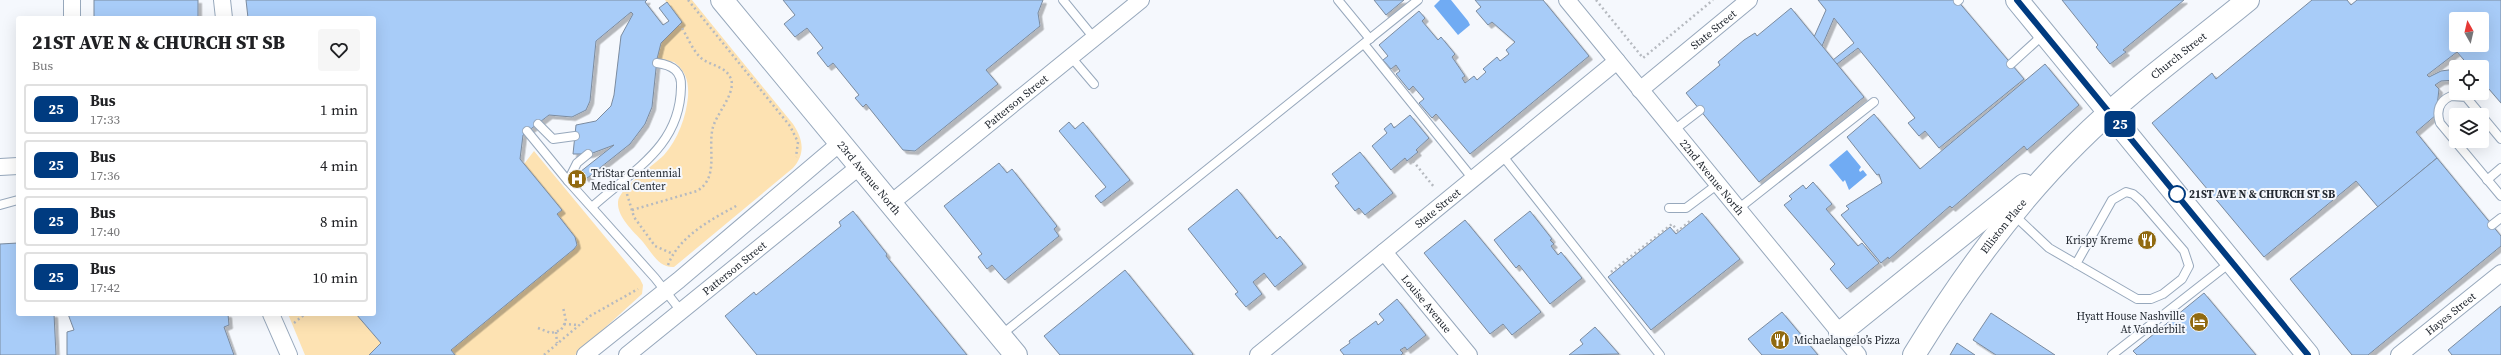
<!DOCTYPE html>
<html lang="en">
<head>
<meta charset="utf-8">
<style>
	:root { --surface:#fff; --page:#f6f6f6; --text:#202124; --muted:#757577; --line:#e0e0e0 }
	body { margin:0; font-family:"Source Serif 4",serif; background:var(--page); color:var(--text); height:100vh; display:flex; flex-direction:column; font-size:15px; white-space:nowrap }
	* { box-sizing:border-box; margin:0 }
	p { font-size:13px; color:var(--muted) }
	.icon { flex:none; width:22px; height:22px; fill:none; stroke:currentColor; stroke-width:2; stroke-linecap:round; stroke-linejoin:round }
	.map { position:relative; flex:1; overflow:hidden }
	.sheet { position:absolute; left:16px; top:16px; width:360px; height:300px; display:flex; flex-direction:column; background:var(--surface); border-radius:4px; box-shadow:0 4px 16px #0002 }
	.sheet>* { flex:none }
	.badge { padding:0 8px; border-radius:6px; font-size:14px; line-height:26px }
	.needle { width:26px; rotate:352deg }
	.buttons { position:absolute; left:2449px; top:12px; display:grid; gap:8px }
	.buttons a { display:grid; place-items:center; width:40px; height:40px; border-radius:4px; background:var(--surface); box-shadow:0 4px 16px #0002; font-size:20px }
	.map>.badge { position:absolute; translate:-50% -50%; box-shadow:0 0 0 2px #fff }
	.round { display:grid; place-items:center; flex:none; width:42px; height:42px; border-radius:4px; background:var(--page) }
	.head { display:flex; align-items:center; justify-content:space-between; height:68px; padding:0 16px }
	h1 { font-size:19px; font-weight:800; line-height:30px }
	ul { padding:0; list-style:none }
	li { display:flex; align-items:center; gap:12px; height:50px; margin:0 8px 6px; padding:0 8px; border:2px solid var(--line); border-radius:4px }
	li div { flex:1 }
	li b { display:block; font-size:15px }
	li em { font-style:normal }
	li .badge { min-width:44px; font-weight:700; text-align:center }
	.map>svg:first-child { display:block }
</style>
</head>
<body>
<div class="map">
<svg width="2501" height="355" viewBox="0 0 2501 355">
	<defs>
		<filter id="shadow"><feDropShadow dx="3.5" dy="3.5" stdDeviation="0" flood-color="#0004"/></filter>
	</defs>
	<rect width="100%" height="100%" fill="#f5f8fd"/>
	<!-- green -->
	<g fill="#fde2b2">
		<path d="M665,0H692L793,124C803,139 806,153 793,168L674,267C659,268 652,253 643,242C633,231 617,217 618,202C619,188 653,166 664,155C678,139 686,117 688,97C689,82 686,71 674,62L657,59L661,43L682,22Z"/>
		<path d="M534,151L640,279L643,285L642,294L575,355H455L451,350L576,247L575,237L557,214L561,211L524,164Z"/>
		<path d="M288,314H356L381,343L369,355H305Z"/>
	</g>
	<!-- water -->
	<g fill="#70abf3">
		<path d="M1440,0H1451L1468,21L1470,25L1458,35L1434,6Z"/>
		<path d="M1847,150L1861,167L1859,170L1860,172L1863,170L1867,175L1849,190L1845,180L1843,182L1829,165Z"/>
	</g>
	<!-- building -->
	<g fill="#a8ccf8" stroke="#7b8b9f" fill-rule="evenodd" filter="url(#shadow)">
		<rect x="94" y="0" width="104" height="18"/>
		<path d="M246,0H647L645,2L663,25L669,21L659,8L667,2L682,22L661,43L657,59L652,107L645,124L630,144L586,179L580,172L614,145L590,154H573L576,125L596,121L611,106L614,95L621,36L633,14L631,12L596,41L590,101L586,110L572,117L549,115L523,135L520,159L562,210L557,214L575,237L577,245L574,249L451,350L455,355H369L381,343L356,314H374V18H248Z"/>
		<path d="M783,0H1043L1038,13L1040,26L986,70L998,84L915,151L903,150L866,104L863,107L855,98L859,95L833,63L828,67L817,53L823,48L807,28L795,37L784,24L795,15Z"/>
		<path d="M1374,0H1404L1386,15Z"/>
		<path d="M1475,0H1543L1589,56L1470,154L1436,114L1432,118L1419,103L1424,99L1413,86L1409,90L1396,74L1400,71L1396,65L1391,69L1383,60L1388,56L1379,45L1419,11L1425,18L1422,21L1438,40L1441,37L1455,54L1452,57L1465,76L1462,78L1465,83L1474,76L1477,80L1486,72L1483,69L1497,57L1500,61L1509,54L1506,50L1515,42L1492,22L1488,25L1476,11L1481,7Z"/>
		<path d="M1818,0H1957L2024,79L1939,148L1925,131L1919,136L1908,123L1915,118L1858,48L1837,64L1833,60L1854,43L1834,18L1822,46L1814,37L1826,10Z"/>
		<path d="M2062,0H2184L2123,50L2126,52L2110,64L2096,47L2098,45Z"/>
		<path d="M2312,0H2347L2351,5L2357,0H2501V103L2482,81V67H2470L2457,52L2427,75L2429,77L2441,71L2456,69V80L2441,81L2435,85L2439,89L2436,115L2416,132L2437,158L2378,207L2356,181L2264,257L2152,123L2212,73L2216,79ZM2456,19H2482V45H2456Z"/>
		<path d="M1791,8L1864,97L1759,182L1686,93L1720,65L1718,62L1744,40L1755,33L1757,36Z"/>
		<path d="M2045,64L2079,105L2027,150L2024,146L1952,208L1950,206L1889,259L1888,257L1881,263L1841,215L1849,209L1846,206L1882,183L1879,174L1877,175L1847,137L1874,114L1920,169Z"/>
		<path d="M1410,115L1429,138L1416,150L1418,152L1407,161L1405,158L1391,170L1372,146L1387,133L1384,129L1391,123L1394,128Z"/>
		<path d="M1069,122L1075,129L1083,122L1130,180L1101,203L1095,196L1106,187L1059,131Z"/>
		<path d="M1360,152L1393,193L1365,215L1359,208L1355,211L1335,186L1339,183L1332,174Z"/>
		<path d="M2437,158L2501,236V246L2368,355H2352L2290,279Z"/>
		<path d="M999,163L1007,173L1012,169L1057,226L1054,229L1059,236L1005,280L992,265L987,269L978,257L982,254L944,206Z"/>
		<path d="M1813,182L1832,204L1826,209L1858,246L1862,243L1879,263L1847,289L1830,269L1835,264L1784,205L1792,199L1789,196L1803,185L1806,189Z"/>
		<path d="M1237,189L1277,239L1280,236L1303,264L1275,287L1264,273L1253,282L1262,294L1246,307L1235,294L1238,292L1188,229Z"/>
		<path d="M853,211L887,254L886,256L967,355H757L725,316L754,292L756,295L841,226L839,222Z"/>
		<path d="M1530,211L1552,239L1550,240L1554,244L1551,246L1558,255L1561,252L1582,278L1550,304L1519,265L1516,268L1494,240Z"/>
		<path d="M1702,213L1740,259L1651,330L1608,277L1670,227L1676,234Z"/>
		<path d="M1465,220L1541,312L1512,335L1503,324L1490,334L1424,253Z"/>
		<path d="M18,243V314H54L56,355H0V244Z"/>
		<path d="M1125,270L1193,354L1192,355H1060L1044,336Z"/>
		<path d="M2204,293L2256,355H2137L2133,351Z"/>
		<path d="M1397,299L1426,335L1407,350L1405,347L1400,350L1403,353L1401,355H1344L1340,350L1350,343L1349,341L1376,321L1378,325L1384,320L1379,314Z"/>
		<path d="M2501,306V355H2452L2448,350Z"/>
		<path d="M1782,312L1818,355H1762L1748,339Z"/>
		<path d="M1991,313L2055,355H1996L1973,340Z"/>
		<path d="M68,314H228L229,325L224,327L234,355H67V332L74,330Z"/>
		<path d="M1595,327L1619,354L1569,355L1583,344L1580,340Z"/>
		<path d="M1957,343L1975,355H1950Z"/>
	</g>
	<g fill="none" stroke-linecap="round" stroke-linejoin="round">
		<defs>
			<g id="lane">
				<path d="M1063,0L1094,38"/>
				<path d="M1338,0L1370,39"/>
				<path d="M1958,1L1959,0"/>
				<path d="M1364,44L1473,179"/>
				<path d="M1071,57L1094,84"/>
				<path d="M2011,64L2044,34"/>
				<path d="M538,124L553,139L575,136"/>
				<path d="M1674,130L1700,110"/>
				<path d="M527,131L568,181"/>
				<path d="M2501,139L2466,97L2451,96C2439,101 2436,111 2440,123L2501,196"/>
				<path d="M588,154L577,163L568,181L655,278L681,311"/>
				<path d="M1502,155L1660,355"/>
				<path d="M2487,180L2501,168"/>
				<path d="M0,205L18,200"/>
				<path d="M592,207C631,171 680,148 681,87C682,71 672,65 657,63"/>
				<path d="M1669,208H1686L1718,184"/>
				<path d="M1738,209L1874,102"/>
				<path d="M2013,214L2049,248L2137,299H2151L2163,294L2182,279L2189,266L2184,251L2140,200L2133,194L2126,192L2112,200L2076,264"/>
				<path d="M2492,225L2501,218"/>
				<path d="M1001,335L1418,0"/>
				<path d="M2112,355L2231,262"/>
			</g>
			<g id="street">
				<path d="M72,0V18"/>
				<path d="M222,0L224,18"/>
				<path id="s1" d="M1567,0L1858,355"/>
				<path id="s2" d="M1640,90L1749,0"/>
				<path d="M0,167L18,166"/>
				<path id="s3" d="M891,203L1141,0"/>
				<path id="s4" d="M1384,252L1469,355"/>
				<path d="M271,314L289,355"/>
				<path d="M585,355L679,280L840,143"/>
				<path id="s5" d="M627,355L860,166"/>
				<path id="s6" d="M1258,355L1617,61"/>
				<path id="s7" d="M2399,355L2501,273"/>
			</g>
			<g id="secondary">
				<path id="s8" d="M722,0L1016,355"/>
				<path d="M2017,0L2308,355"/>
				<path d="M1840,333L2024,185"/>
				<path id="s9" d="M1914,355C1961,278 2013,206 2078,142C2129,91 2192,46 2248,0"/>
			</g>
		</defs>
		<!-- lane casing -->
		<use href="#lane" stroke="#97a8bc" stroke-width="10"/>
		<!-- street casing -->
		<use href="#street" stroke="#97a8bc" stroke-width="18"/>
		<!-- secondary casing -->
		<use href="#secondary" stroke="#97a8bc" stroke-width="24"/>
		<!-- path -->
		<g stroke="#b6bac0" stroke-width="2.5" stroke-dasharray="2 3" stroke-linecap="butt">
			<path d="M688,0L790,126L798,142L796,157"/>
			<path d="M1596,0L1643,58L1713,0"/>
			<path d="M1413,161L1434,187"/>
			<path d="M604,165L611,173"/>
			<path d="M627,194L634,217L655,246L673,254"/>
			<path d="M632,210L697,191C720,177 707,149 713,127C717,113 736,93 731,79C726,66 711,66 701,58C692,50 687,35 680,25"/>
			<path d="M668,265C679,236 712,219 738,205"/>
			<path d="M1611,272L1672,224L1678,231L1690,221"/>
			<path d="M294,323L305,314"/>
			<path d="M564,324L578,325"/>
			<path d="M538,328L551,333L561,330L566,321L563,307"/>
			<path d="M556,332L557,343"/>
			<path d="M544,355L590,316L638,289"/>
		</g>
		<!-- lane -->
		<use href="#lane" stroke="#fff" stroke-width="8"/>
		<!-- street -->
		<use href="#street" stroke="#fff" stroke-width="16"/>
		<!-- secondary -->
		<use href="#secondary" stroke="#fff" stroke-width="22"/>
	</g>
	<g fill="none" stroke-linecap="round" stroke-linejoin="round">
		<defs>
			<path id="line" d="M2017,0L2308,355"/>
		</defs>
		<!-- line casing -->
		<use href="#line" stroke="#fff" stroke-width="9"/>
		<!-- line -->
		<use href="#line" stroke="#003b80" stroke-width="6"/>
	</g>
	<!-- icons -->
	<defs>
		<symbol id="hospital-disc" viewBox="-11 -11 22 22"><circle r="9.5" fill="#916a10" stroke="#f5f8fd"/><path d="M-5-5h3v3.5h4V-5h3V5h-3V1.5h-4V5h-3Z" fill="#fff"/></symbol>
		<symbol id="restaurant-disc" viewBox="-11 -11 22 22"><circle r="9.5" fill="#916a10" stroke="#f5f8fd"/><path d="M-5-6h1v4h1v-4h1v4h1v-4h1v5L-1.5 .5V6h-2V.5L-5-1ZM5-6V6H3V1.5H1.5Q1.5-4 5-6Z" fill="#fff"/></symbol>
		<symbol id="hotel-disc" viewBox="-11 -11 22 22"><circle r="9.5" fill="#916a10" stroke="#f5f8fd"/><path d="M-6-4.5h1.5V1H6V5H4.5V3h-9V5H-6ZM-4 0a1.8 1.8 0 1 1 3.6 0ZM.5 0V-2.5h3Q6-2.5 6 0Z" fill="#fff"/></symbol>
	</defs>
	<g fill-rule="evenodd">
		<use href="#hospital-disc" x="566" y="168" width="22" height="22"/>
		<use href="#restaurant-disc" x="2136" y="229" width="22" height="22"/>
		<use href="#hotel-disc" x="2188" y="311" width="22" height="22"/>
		<use href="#restaurant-disc" x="1769" y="329" width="22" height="22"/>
	</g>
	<!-- markers -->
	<circle fill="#fff" stroke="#003b80" stroke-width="2" cx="2177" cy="194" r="8"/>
	<g text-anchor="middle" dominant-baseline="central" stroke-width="4" stroke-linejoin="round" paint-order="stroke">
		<!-- street labels -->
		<g font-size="11" fill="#232931" stroke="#f5f8fd">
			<text stroke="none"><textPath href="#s2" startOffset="95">State Street</textPath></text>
			<text stroke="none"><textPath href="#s9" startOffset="402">Church Street</textPath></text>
			<text stroke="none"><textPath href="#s3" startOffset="161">Patterson Street</textPath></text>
			<text stroke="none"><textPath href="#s8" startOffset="231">23rd Avenue North</textPath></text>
			<text stroke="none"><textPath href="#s1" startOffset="229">22nd Avenue North</textPath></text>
			<text stroke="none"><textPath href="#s6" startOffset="232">State Street</textPath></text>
			<text stroke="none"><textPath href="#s9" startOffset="157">Elliston Place</textPath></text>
			<text stroke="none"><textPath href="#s5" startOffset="138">Patterson Street</textPath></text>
			<text stroke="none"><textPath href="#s4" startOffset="67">Louise Avenue</textPath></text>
			<text stroke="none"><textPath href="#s7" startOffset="66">Hayes Street</textPath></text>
		</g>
		<!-- poi labels -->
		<g font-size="11" fill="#232931" stroke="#f5f8fd" text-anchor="start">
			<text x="591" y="173">TriStar Centennial<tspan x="591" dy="13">Medical Center</tspan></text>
			<text x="2133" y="240" text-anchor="end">Krispy Kreme</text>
			<text x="2185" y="316" text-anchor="end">Hyatt House Nashville<tspan x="2185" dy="13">At Vanderbilt</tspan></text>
			<text x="1794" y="340">Michaelangelo’s Pizza</text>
		</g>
		<!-- stop labels -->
		<g font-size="11" font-weight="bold" fill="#232931" stroke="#f5f8fd" text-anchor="start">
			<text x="2189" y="194">21ST AVE N &amp; CHURCH ST SB</text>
		</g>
	</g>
</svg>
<div class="buttons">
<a><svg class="needle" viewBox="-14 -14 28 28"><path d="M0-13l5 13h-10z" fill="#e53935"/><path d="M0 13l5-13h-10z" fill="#757577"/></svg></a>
<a><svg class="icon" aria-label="locate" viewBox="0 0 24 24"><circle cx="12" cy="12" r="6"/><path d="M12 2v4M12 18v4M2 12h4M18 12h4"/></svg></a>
<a><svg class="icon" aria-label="layers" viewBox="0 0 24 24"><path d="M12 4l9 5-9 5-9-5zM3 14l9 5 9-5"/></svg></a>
</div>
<b class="badge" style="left:2120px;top:124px;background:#003b80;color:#fff">25</b>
<section class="sheet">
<div class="head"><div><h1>21ST AVE N &amp; CHURCH ST SB</h1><p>Bus</p></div><a class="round"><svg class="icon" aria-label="heart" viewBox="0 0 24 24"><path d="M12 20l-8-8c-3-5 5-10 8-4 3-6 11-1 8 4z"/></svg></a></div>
<ul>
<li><span class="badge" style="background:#003b80;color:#fff">25</span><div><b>Bus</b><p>17:33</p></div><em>1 min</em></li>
<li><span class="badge" style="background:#003b80;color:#fff">25</span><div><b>Bus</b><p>17:36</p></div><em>4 min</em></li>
<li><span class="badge" style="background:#003b80;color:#fff">25</span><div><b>Bus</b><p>17:40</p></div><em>8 min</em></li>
<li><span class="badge" style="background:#003b80;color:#fff">25</span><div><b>Bus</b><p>17:42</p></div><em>10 min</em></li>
</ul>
</section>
</div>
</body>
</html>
